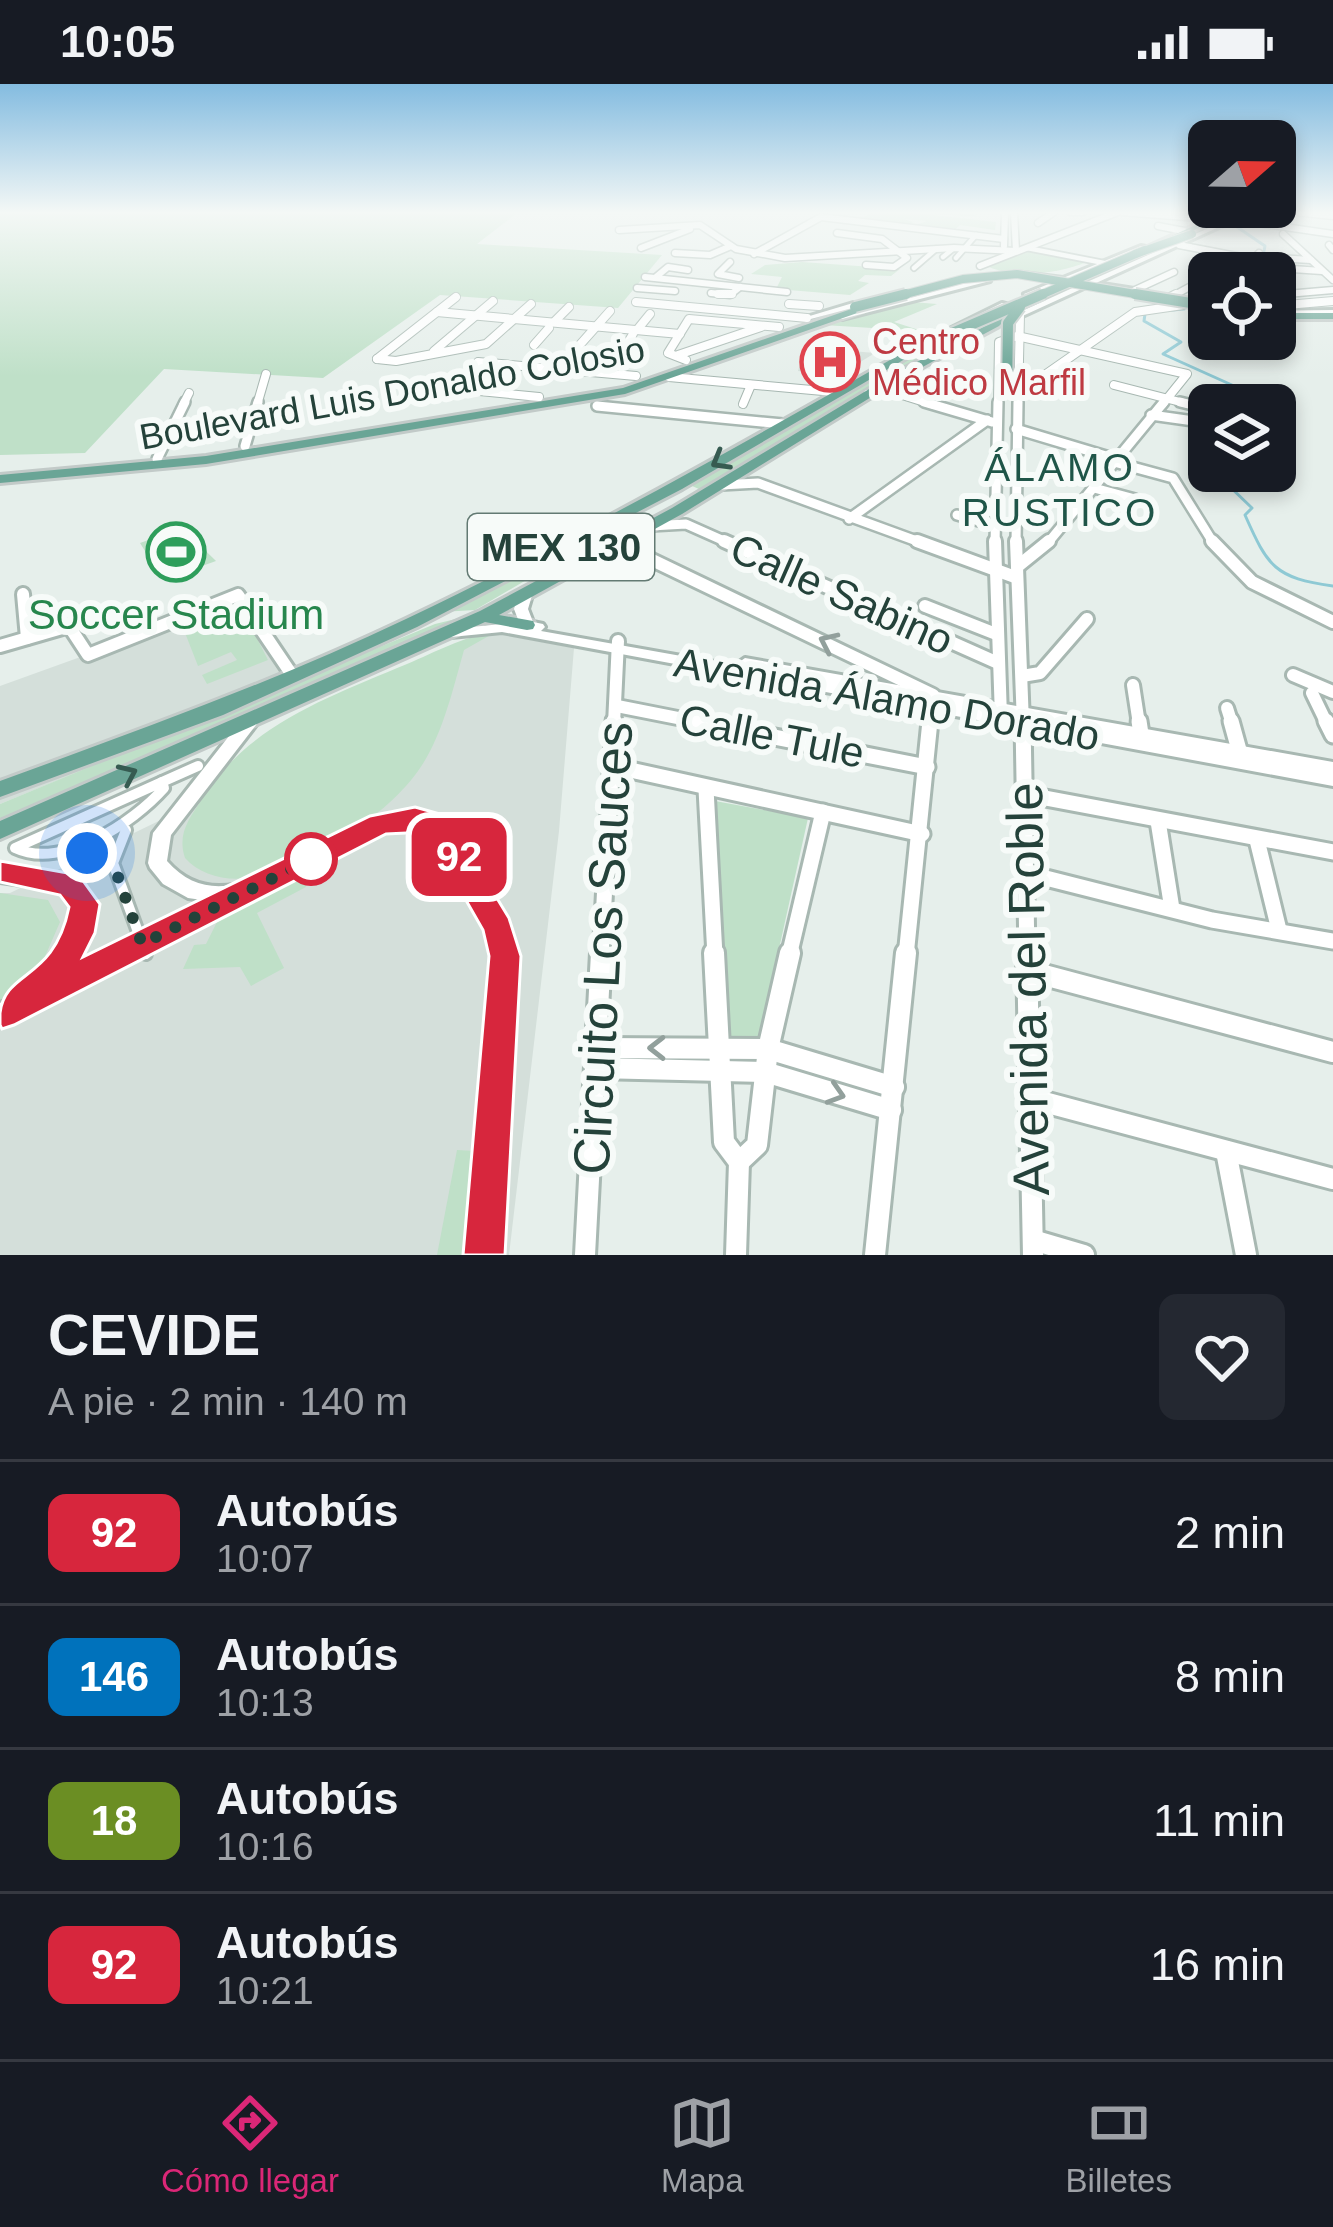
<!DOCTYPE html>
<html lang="es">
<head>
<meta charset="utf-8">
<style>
	:root { --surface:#171b24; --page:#242831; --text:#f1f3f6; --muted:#9ea1a6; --line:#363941; --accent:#db2777 }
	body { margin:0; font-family:Helvetica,sans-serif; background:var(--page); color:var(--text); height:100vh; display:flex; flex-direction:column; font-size:45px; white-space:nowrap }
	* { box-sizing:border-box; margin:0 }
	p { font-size:39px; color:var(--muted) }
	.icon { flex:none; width:66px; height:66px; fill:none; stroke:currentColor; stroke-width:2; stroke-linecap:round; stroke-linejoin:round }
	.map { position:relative; height:1171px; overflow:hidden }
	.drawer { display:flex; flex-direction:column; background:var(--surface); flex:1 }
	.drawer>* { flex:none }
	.badge { padding:0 24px; border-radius:18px; font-size:42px; line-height:78px }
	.needle { width:78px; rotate:70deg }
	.buttons { position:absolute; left:1188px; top:36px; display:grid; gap:24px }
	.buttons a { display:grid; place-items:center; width:108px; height:108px; border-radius:18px; background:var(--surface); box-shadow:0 6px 18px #0003; font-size:60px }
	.you { position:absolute; width:60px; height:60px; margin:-30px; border:9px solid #fff; border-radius:50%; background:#1a73e8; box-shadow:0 0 0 18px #1a73e833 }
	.map>.badge { position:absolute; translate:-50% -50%; box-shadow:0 0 0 6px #fff }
	.round { display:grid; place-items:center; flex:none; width:126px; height:126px; border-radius:18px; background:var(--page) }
	.head { display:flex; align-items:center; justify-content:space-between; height:204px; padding:0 48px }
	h1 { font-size:57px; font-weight:700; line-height:90px }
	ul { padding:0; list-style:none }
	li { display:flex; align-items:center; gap:36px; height:144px; padding:0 48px; border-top:3px solid var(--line) }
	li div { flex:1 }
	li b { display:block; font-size:45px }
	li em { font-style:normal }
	li .badge { min-width:132px; font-weight:700; text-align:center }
	.status { display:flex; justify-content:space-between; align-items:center; height:84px; padding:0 60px; background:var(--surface); direction:ltr }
	.status svg { height:33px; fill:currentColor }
	.tab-bar { display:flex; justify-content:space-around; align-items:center; height:168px; border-top:3px solid var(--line); background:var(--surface); font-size:33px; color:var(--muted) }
	.tab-bar a { display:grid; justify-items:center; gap:6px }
	.tab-bar .current { color:var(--accent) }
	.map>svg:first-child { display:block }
</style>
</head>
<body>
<div class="status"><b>10:05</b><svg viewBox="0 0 49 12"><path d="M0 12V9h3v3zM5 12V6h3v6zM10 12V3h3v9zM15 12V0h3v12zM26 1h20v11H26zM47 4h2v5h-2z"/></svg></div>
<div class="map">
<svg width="1333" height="1171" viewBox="0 0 1333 1171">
	<rect width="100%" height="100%" fill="#e6efeb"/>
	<!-- built -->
	<g fill="#d4dfda">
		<path d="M805,263L828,265L875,269L839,291L798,287Z"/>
		<path d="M244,514L296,599L0,720V602Z"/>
		<path d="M494,549L574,564L559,747L509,1171H0V809H10L200,717L250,663Z"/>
	</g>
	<!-- green -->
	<g fill="#bfe0c8">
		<path d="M0,128H527L517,129L477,160L662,171L618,224L440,211L323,294L164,285L85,369L0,371Z"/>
		<path d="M873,128H957L983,133L916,129L996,138L995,146L960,141L952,148L910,143L927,137L903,135L913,138L908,143L896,141L901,135L894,141L858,136Z"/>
		<path d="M1029,165L1087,178C1057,190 1016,195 986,182Z"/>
		<path d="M802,178L900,185L891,192L865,191L858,197L869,199L850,211L776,205L782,193L751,190L765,181Z"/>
		<path d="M912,218L937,220L894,238L922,247L823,241Z"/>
		<path d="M955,253L701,406L690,401L908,270Z"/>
		<path d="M676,408L475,526L441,528Z"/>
		<path d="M182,444L216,477L163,496L140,459Z"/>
		<path d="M236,513L268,576L207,600L202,591L237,576L231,568L198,582L180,536Z"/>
		<path d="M464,533L0,738V720L435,540Z"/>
		<path d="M494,549L464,566C453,605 442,654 418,687C400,712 370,739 340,751C331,754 322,750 313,752C295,756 289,768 277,780C254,803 206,798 185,774C177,750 189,735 202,715C247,641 331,612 407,580C436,568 463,552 494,549Z"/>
		<path d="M715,717L808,734L759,955L730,954Z"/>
		<path d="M302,794L306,803L257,829L284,884L251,902L240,883L183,885L194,861L206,860L217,838Z"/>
		<path d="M0,809L48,816L60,838L40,884L0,916Z"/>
		<path d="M457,1066L475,1067L465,1171H437Z"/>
	</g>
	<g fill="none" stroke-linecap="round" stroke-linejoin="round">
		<!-- stream -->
		<g stroke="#8ec9d4" stroke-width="3">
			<path d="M1208,131L1214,128"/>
			<path d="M1237,143L1265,162L1263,172L1245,188"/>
			<path d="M1172,226L1184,225"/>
			<path d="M1145,230L1144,237L1181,258L1163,270L1243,306L1253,321"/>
			<path d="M1232,387L1227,400L1252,424L1245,431C1268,483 1275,494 1333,502"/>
		</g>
		<defs>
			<g id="pedestrian-far1">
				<path d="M1027,164L1104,179"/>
				<path d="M943,173L954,164"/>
				<path d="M956,174L976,151"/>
				<path d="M914,184L936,165"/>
			</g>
			<g id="pedestrian">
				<path d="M162,698L164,704C133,739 62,786 15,764Z"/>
				<path d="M162,698L198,682"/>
				<path d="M126,746L113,779L146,870"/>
				<path d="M79,767L113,779"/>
			</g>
			<g id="minor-far5">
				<path d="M1014,128L1016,167"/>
				<path d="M1070,128H1083"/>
				<path d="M1122,128L1211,135"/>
				<path d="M1295,128L1333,132"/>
				<path d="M1237,136L1333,150"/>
				<path d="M1038,139L1054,128"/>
				<path d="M1158,142L1184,147"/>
				<path d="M619,146L700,141L736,165L785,174L954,164L1016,167"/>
				<path d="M837,149L882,155L907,174L894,183L866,181"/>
				<path d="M1283,150L1333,196"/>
				<path d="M1179,161L1252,175"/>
				<path d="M1329,161L1333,166"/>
				<path d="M1004,162L1005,128"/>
				<path d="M641,164L690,145"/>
				<path d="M675,169L710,171L731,162"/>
				<path d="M754,170L821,133L1004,155"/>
				<path d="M1277,174L1311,176"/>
				<path d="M730,178L718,190L739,194"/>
				<path d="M980,182L1118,128"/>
				<path d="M1277,184L1322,187"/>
				<path d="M1240,189L1259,169"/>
				<path d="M645,193L787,208"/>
				<path d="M656,193L668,183L688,186"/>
				<path d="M637,204L675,207"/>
				<path d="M1135,206L1174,188"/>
				<path d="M711,209L730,211L740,203"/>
				<path d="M1275,211L1333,206"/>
				<path d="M1171,213L1206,194"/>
			</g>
			<g id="minor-far4">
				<path d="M718,210H732"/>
				<path d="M1275,211L1290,210"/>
				<path d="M1170,213L1176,210"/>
				<path d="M636,218L807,234"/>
				<path d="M789,220L819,222"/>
				<path d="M1275,222L1333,217"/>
				<path d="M437,228L680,250"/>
				<path d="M554,238L569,223"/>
				<path d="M637,246L650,230"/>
				<path d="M534,261L549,244"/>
				<path d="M577,264L610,227"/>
				<path d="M434,267L493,217"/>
				<path d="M622,268L633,250"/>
				<path d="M678,271L761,243"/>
				<path d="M377,275L396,277L486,260L531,220"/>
				<path d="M377,275L456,213"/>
				<path d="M686,276L668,269L689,235L779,243"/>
				<path d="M478,278L636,292"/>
				<path d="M669,293L834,308"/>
				<path d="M1114,301L1192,321"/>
				<path d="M459,305L539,313"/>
				<path d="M868,310H899L934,321"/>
				<path d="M1016,311L1135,228L1183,221"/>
				<path d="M743,320L751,301"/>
				<path d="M183,321L189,309"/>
				<path d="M257,321L266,290"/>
				<path d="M998,321L999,258L1017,252L1187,290L1162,321"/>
				<path d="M1018,321L1020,231"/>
			</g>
			<g id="minor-far3">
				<path d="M924,318L992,338"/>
				<path d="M1180,318L1209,325"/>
				<path d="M597,322L783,340"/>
				<path d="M1151,331L1208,339"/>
				<path d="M1016,345L1116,375"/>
				<path d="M245,362L258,318"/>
				<path d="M157,375L185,318"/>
				<path d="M1114,378L1173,394L1214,460"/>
				<path d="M721,401L758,399L925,460"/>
				<path d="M1094,404L1135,415"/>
				<path d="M957,431L997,442"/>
				<path d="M849,435L987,336"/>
				<path d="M651,442L686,440L731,460"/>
				<path d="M630,453L636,460"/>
				<path d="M995,460L998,318"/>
				<path d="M1016,460L1018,318"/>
				<path d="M1047,460L1164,318"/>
			</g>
			<g id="minor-far2">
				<path d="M634,457L650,475L933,611L930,640"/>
				<path d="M724,457L998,579"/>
				<path d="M917,457L1015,493"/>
				<path d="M995,457L1001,633"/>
				<path d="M1016,457L1023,640"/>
				<path d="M1212,457L1252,498L1333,538"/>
				<path d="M1018,482L1049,457"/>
				<path d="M23,510L27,554"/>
				<path d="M925,522L996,550"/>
				<path d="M0,562L69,542L88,571L238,511L292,591"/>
				<path d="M1293,591L1333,608"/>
				<path d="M1022,592L1040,589L1087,535"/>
				<path d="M1133,601L1139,640"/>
				<path d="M1312,609L1327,640"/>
				<path d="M617,622L708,640"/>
				<path d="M1227,624L1232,640"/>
				<path d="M614,640L618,557"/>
			</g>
			<g id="minor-far1">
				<path d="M693,637L927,683"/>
				<path d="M1023,637L1027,872"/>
				<path d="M1139,637L1141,650"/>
				<path d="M1231,637L1239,666"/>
				<path d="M1326,637L1333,651"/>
				<path d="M612,682L922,750"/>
				<path d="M706,705L715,872"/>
				<path d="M1024,710L1333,768"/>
				<path d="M1158,737L1172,825"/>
				<path d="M1257,756L1279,846"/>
				<path d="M1026,789L1212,836L1333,857"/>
				<path d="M601,872L614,637"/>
				<path d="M789,872L823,728"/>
				<path d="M906,872L930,637"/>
			</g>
			<g id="minor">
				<path d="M714,869L724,1058L739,1078L736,1171"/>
				<path d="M1027,869L1033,1171"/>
				<path d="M1029,887L1333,968"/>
				<path d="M598,964L768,965L894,1003"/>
				<path d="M597,984L765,988L891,1026"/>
				<path d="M1029,1014L1333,1095"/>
				<path d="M1226,1067L1246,1171"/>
				<path d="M739,1078L757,1061L768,965L790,869"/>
				<path d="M1033,1156L1084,1171"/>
				<path d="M585,1171L601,869"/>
				<path d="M875,1171L906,869"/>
			</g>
			<g id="tertiary">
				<path d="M1236,132L1241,133L1096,199L1147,207L1150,211L1088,202L1007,239L1000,237L1079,201L1065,199L1027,214L1024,210L1056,197L1017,191L1015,188L1063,194L1141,162L1146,163L1072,195L1087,198Z"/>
				<path d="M987,193L990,197L842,235L838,233Z"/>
				<path d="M853,219L856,223L807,236L803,234Z"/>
				<path d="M1002,219L1009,221L896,277L889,275Z"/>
				<path d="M1333,226V230L1275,231V227Z"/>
				<path d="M526,504L533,508L528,525L533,538L543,540L545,543L541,547L743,583L738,579L745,574L1333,678V702L502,548L451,553L444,549L451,545L502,540L521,543L514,525L519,508Z"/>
				<path d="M250,631L256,633L258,637L256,641L171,751L167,777C242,863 352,698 431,733C439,737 449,740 454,746C464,758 470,774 477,787C493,816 507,840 515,872L497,1171H471L495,872L488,845L440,753L414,741L384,746L10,936L0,939V919L32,903L60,866L73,838V815L64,807L0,798V782L69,792C111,811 91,853 72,884L209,817L188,814L163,800L150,784L148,779L153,749L244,633Z"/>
			</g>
			<g id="primary">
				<path d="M1224,128H1232L1148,168L1141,166Z"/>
				<path d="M1246,128H1255L1222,142L1215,140Z"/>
				<path d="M860,222L863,227L625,310L206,380L0,399V391L206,372L623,304Z"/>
				<path d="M1007,224L1015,226L999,242L902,294L682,430L499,531L533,537L535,541L533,545L527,546L485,538L0,755V737L480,527L672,424L894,290L993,238Z"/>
				<rect x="1275" y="229" width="58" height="6"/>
				<path d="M920,259L929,261L682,405L417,543L223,631L0,713V697C137,647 274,598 406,535C582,451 751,355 920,259Z"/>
			</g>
		</defs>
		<!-- pedestrian-far1 casing -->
		<use href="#pedestrian-far1" stroke="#a8b8b2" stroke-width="8"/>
		<!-- pedestrian casing -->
		<use href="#pedestrian" stroke="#a8b8b2" stroke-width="16"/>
		<!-- minor-far5 casing -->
		<use href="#minor-far5" stroke="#a8b8b2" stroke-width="9"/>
		<!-- minor-far4 casing -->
		<use href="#minor-far4" stroke="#a8b8b2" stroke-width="10"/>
		<!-- minor-far3 casing -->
		<use href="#minor-far3" stroke="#a8b8b2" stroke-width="14"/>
		<!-- minor-far2 casing -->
		<use href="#minor-far2" stroke="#a8b8b2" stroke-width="18"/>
		<!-- minor-far1 casing -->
		<use href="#minor-far1" stroke="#a8b8b2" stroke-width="21"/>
		<!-- minor casing -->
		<use href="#minor" stroke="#a8b8b2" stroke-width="26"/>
		<!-- tertiary casing -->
		<use href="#tertiary" stroke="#a8b8b2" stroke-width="6"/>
		<!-- primary casing -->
		<use href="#primary" stroke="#c2cac8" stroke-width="6"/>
		<!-- pedestrian-far1 -->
		<use href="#pedestrian-far1" stroke="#fff" stroke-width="4.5"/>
		<!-- pedestrian -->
		<use href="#pedestrian" stroke="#fff" stroke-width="10"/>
		<!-- minor-far5 -->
		<use href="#minor-far5" stroke="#fff" stroke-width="6"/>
		<!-- minor-far4 -->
		<use href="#minor-far4" stroke="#fff" stroke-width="8"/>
		<!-- minor-far3 -->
		<use href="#minor-far3" stroke="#fff" stroke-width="9"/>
		<!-- minor-far2 -->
		<use href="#minor-far2" stroke="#fff" stroke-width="12"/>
		<!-- minor-far1 -->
		<use href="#minor-far1" stroke="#fff" stroke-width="15"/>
		<!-- minor -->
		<use href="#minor" stroke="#fff" stroke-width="20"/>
		<!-- tertiary -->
		<use href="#tertiary" fill="#fff" fill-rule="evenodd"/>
		<!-- primary -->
		<use href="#primary" fill="#6aa596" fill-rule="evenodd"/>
		<defs>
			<g id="primary-bridge-far1">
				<path d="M1135,170L1192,150"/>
				<path d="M895,213L963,195L1017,190L1153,213"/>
				<path d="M1036,213L1145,166"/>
			</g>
			<g id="primary-bridge">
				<path d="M1135,210L1209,222"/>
				<path d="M855,223L906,210"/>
				<path d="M924,261L1043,210"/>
				<path d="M1007,308L1008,239L1020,223"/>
			</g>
		</defs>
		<!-- primary-bridge-far1 casing -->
		<use href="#primary-bridge-far1" stroke="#c2cac8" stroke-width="10" stroke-linecap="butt"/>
		<!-- primary-bridge casing -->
		<use href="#primary-bridge" stroke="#c2cac8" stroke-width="14" stroke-linecap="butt"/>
		<!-- primary-bridge-far1 -->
		<use href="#primary-bridge-far1" stroke="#6aa596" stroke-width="8"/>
		<!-- primary-bridge -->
		<use href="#primary-bridge" stroke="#6aa596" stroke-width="10"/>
	</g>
	<!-- one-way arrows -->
	<defs><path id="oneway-chevron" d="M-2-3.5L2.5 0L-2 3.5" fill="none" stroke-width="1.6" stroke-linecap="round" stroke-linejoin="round" transform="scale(3)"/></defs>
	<g stroke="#365b51">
		<use href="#oneway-chevron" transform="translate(720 377) rotate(150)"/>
		<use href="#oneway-chevron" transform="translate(128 690) rotate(-24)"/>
	</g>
	<g stroke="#92a09c">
		<use href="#oneway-chevron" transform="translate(828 558) rotate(-155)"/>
		<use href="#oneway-chevron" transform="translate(657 964) rotate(-180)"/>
		<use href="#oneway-chevron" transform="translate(836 1010) rotate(17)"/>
	</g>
	<!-- sky -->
	<linearGradient id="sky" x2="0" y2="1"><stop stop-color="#84bce0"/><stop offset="0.44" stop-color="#f4f8f6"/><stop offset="1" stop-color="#f4f8f6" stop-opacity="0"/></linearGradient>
	<rect width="1333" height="292" fill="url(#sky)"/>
	<!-- line -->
	<path fill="#d7263d" stroke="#fff" stroke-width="3" d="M415,723L447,732L509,834L521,872L505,1171H463L489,872L483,846L427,748L386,750L14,941L2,945L0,941V929C5,885 54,898 69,823L60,811L0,798V777L79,791L100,820L95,849L83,873L370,732Z"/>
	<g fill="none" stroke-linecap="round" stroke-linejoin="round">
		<!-- walk -->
		<path stroke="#24423a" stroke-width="12" stroke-dasharray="0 21.6" d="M87,769L113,779L142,860L311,775"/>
	</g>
	<!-- icons -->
	<defs>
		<symbol id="hospital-ring" viewBox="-11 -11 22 22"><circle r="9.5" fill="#f7fbf9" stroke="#e0444e" stroke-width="1.5"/><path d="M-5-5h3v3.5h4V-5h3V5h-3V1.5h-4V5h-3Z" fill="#e0444e"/></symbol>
		<symbol id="stadium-ring" viewBox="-11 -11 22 22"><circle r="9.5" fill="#f7fbf9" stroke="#2e9e5b" stroke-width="1.5"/><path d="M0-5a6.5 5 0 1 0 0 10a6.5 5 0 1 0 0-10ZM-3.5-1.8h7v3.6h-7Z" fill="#2e9e5b"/></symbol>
	</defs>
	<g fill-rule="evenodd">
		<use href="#hospital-ring" x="797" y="245" width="66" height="66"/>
		<use href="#stadium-ring" x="143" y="435" width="66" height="66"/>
	</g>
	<!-- markers -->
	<circle fill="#fff" stroke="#d7263d" stroke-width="6" cx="311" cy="775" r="24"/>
	<g text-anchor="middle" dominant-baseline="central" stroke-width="12" stroke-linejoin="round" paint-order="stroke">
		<!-- far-health labels -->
		<g font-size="36" fill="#be3a42" stroke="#f7fbf9" text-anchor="start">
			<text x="872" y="257">Centro<tspan x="872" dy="41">Médico Marfil</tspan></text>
		</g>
		<!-- far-street labels -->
		<g font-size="36" fill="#24423a" stroke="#f7fbf9">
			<text transform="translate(392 309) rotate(-10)">Boulevard Luis Donaldo Colosio</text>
		</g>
		<!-- far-quarter labels -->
		<g font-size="39" letter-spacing="3" fill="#1f5548" stroke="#f7fbf9">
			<text x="1060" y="383">ÁLAMO<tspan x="1060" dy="45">RUSTICO</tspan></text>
		</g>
		<!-- shield labels -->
		<rect fill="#f7fbf9" stroke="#637a73" stroke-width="3" x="468" y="430" width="186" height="66" rx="9"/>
		<g font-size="39" font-weight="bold" fill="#24423a">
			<text x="561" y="463">MEX 130</text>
		</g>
		<!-- street labels -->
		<g font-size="42" fill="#24423a" stroke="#f7fbf9">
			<text transform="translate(842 510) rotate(24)">Calle Sabino</text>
			<text transform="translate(887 615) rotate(10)">Avenida Álamo Dorado</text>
			<text transform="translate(772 652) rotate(11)">Calle Tule</text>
		</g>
		<!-- leisure labels -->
		<g font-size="42" fill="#27864d" stroke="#f7fbf9">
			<text x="176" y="530">Soccer Stadium</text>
		</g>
		<!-- near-street labels -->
		<g font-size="51" fill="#24423a" stroke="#f7fbf9">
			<text transform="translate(603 864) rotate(-87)">Circuito Los Sauces</text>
			<text transform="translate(1028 905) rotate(-91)">Avenida del Roble</text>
		</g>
	</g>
</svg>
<div class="buttons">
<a><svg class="needle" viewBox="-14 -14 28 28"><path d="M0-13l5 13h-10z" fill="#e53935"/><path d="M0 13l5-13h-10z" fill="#9ea1a6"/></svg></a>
<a><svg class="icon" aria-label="locate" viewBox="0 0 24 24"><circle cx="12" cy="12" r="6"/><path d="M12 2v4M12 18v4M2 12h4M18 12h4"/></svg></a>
<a><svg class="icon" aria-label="layers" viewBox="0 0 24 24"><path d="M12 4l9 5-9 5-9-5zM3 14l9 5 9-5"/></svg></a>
</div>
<div class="you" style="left:87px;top:769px"></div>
<b class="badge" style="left:459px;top:773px;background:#d7263d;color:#fff">92</b>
</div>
<section class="drawer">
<div class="head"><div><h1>CEVIDE</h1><p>A pie · 2 min · 140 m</p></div><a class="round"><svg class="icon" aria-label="heart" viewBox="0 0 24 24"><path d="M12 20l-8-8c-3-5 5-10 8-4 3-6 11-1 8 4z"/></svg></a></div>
<ul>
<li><span class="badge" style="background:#d7263d;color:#fff">92</span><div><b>Autobús</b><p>10:07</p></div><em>2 min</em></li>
<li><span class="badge" style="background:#0072bc;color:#fff">146</span><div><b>Autobús</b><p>10:13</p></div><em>8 min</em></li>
<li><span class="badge" style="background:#6b8e23;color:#fff">18</span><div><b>Autobús</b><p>10:16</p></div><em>11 min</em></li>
<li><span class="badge" style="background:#d7263d;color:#fff">92</span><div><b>Autobús</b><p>10:21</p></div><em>16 min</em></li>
</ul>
</section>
<nav class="tab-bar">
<a class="current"><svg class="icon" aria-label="directions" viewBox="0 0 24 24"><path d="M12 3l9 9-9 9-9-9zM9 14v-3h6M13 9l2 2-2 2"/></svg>Cómo llegar</a>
<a><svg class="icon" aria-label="map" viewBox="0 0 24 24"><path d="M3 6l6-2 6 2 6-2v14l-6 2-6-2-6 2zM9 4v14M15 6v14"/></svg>Mapa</a>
<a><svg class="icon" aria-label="tickets" viewBox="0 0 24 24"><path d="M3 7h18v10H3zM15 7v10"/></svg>Billetes</a>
</nav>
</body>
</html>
